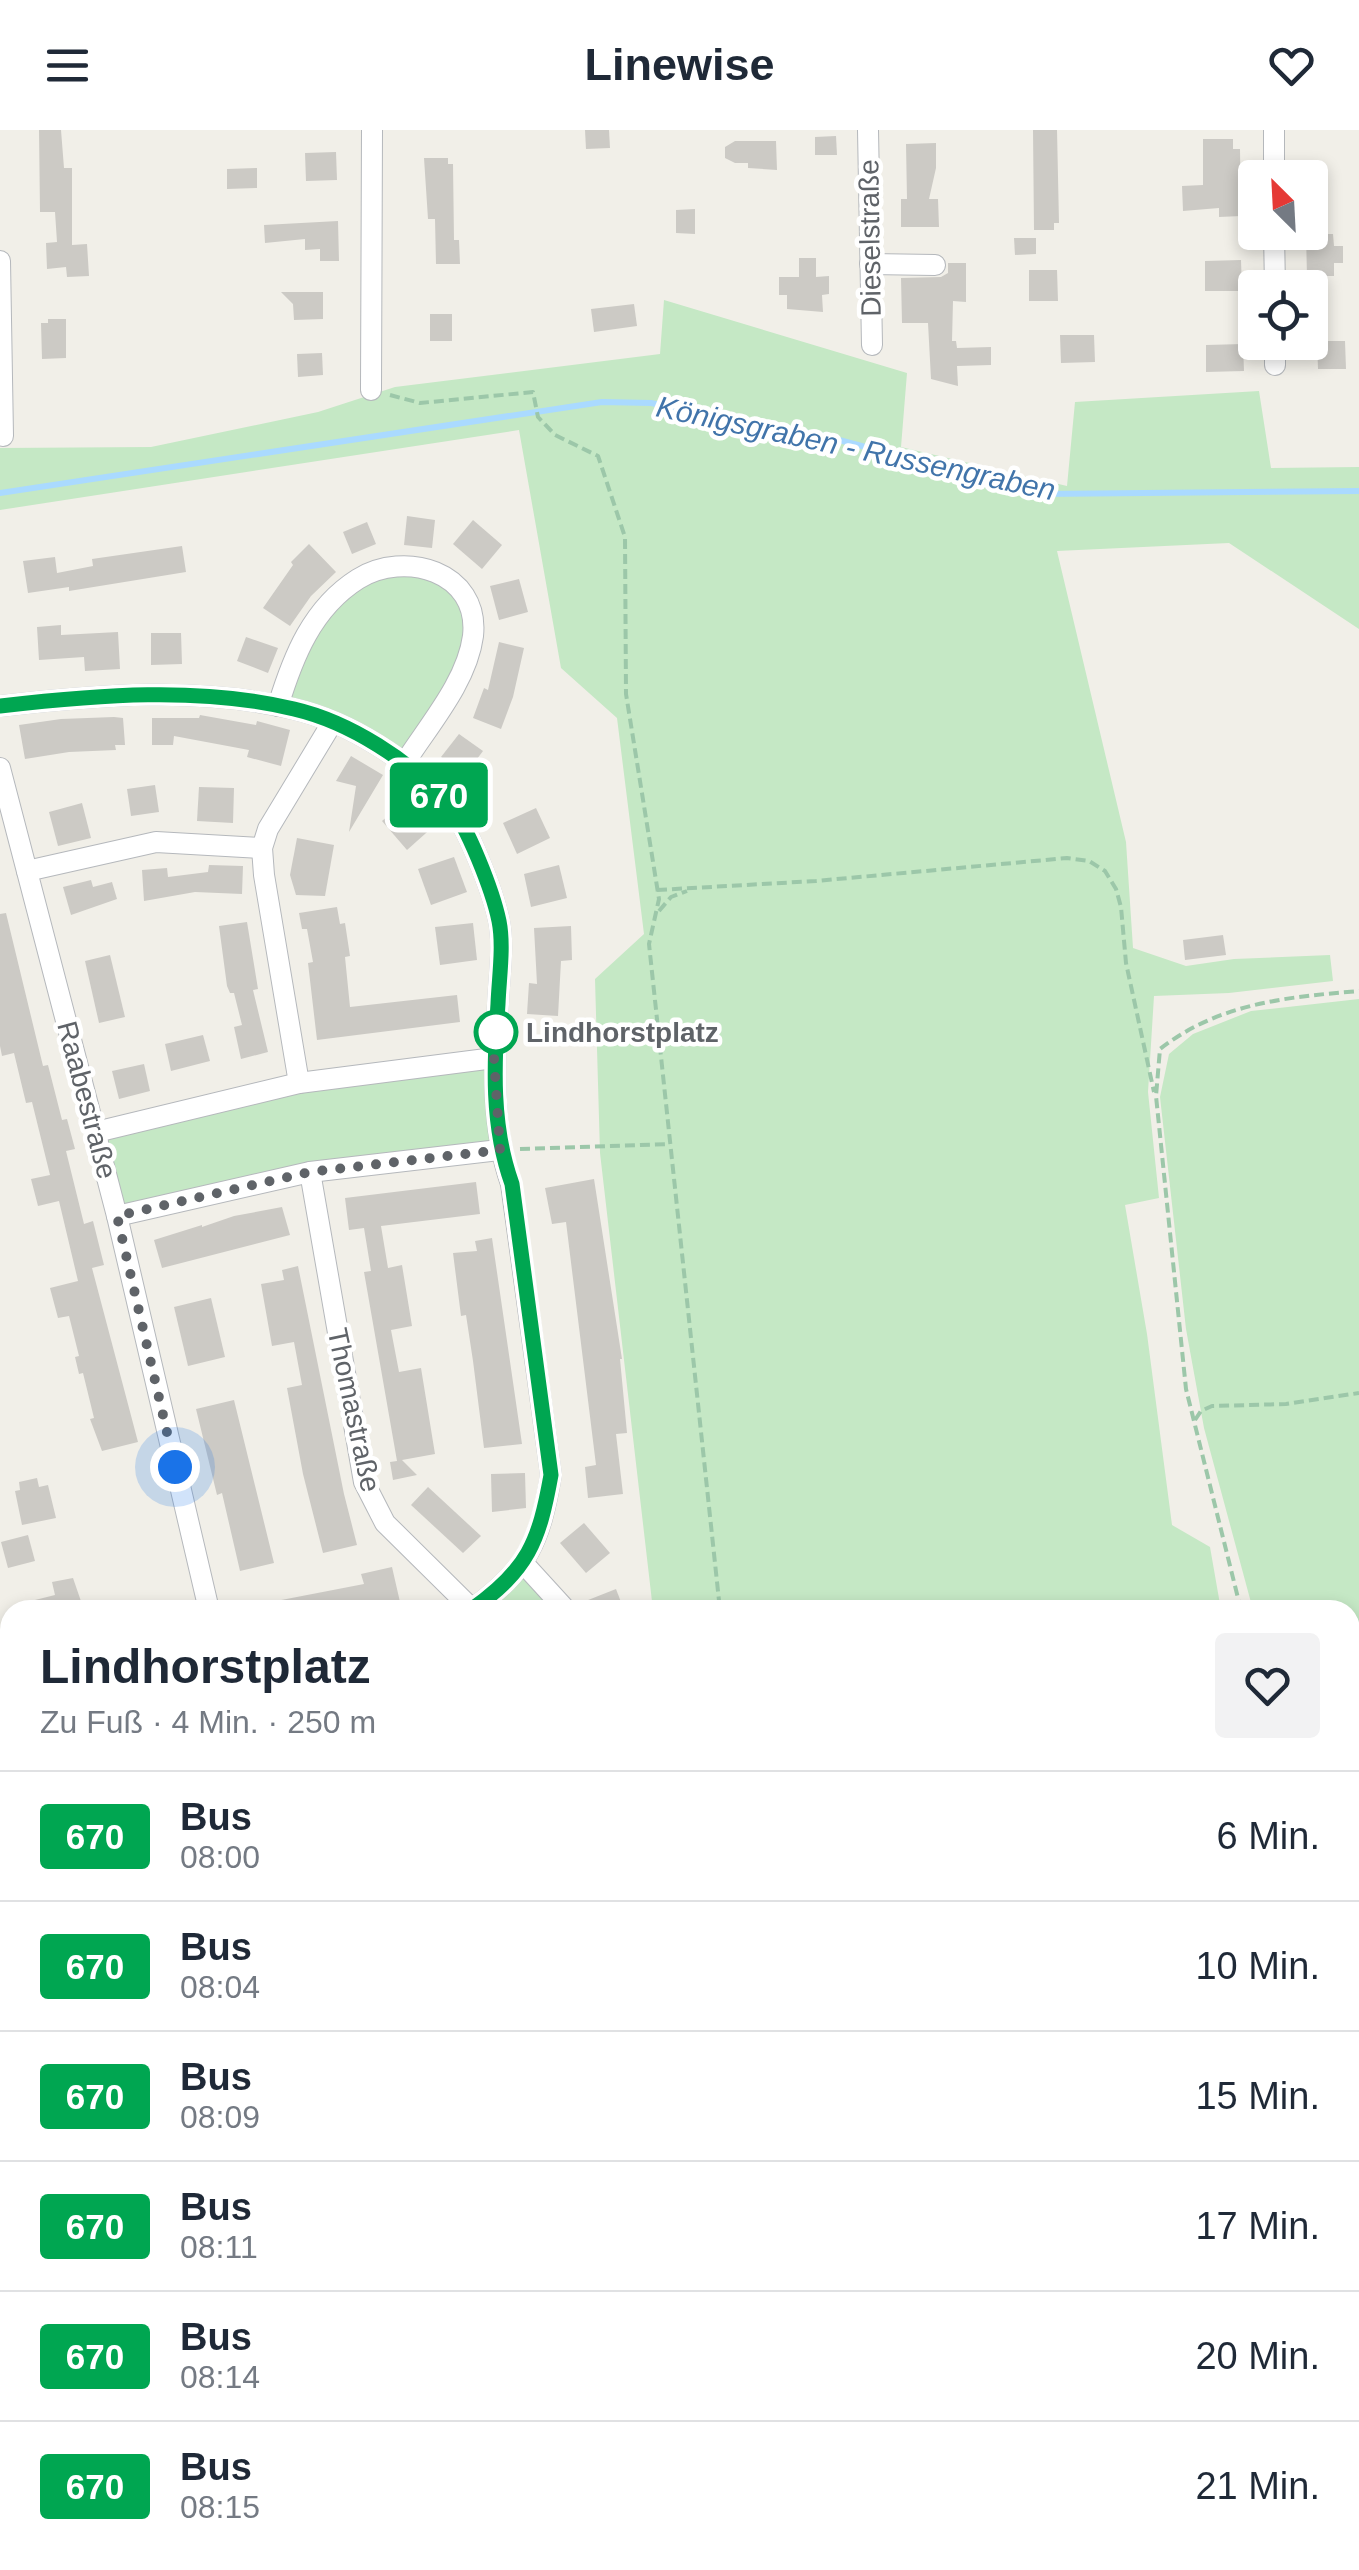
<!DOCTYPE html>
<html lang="de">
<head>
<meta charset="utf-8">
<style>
	:root { --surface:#fff; --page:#f2f2f3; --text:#1f2937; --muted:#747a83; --line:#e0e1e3 }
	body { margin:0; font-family:Arial,sans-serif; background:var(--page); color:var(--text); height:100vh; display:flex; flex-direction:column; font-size:38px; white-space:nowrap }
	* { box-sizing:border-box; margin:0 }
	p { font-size:32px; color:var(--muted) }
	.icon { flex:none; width:55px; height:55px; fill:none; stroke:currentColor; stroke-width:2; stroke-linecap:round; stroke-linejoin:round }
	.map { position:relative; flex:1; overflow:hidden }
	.side { position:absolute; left:0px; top:1470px; width:1360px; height:970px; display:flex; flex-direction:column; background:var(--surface); border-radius:30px 30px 0 0; box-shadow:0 5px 15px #0003 }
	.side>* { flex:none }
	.badge { padding:0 20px; border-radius:8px; font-size:35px; line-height:65px }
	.needle { width:65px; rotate:336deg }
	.controls { position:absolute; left:1238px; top:30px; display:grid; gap:20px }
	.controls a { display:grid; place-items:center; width:90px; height:90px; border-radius:10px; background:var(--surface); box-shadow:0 5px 15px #0003; font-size:50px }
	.you { position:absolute; width:50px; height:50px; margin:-25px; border:8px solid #fff; border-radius:50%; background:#1a73e8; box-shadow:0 0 0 15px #1a73e833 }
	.map>.badge { position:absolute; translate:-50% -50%; box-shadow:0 0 0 5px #fff }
	.round { display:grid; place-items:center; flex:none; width:105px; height:105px; border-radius:10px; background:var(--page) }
	.overview { display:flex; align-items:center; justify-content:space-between; height:170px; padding:0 40px }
	h1 { font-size:48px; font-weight:600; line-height:75px }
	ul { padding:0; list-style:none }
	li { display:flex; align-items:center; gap:30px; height:130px; padding:0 40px; border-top:2px solid var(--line) }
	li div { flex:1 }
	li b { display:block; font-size:38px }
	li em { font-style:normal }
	li .badge { min-width:110px; font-weight:700; text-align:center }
	header { display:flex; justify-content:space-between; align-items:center; height:130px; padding:0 40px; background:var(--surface); font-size:45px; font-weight:600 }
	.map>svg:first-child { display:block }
</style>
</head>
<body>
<header><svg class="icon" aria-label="menu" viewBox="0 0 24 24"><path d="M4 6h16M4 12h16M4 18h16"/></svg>Linewise<svg class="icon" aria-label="heart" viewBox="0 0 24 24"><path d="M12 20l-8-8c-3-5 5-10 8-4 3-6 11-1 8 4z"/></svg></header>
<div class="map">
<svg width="1359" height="2440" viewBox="0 0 1359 2440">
	<rect width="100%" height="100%" fill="#f1efe8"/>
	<!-- green -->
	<g fill="#c5e8c5">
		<path d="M664,170L907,243L901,317L1067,356L1075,272L1259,261L1271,338L1359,337V499L1229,413L1057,421L1126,712L1133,818L1186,836L1234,829L1330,825L1333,851L1229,863L1154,866L1148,962L1159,1068L1125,1075L1147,1204L1172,1395L1210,1417L1221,1480H653L600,1023L595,849L644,804L617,588L561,538L519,300L0,380V318L151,317L318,282L395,257L660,224Z"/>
		<path d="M386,439L446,447L469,484L462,534L402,630L281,574L317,491Z"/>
		<path d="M1359,869V1631L1350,1635V1480H1253L1204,1298L1186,1199L1160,967L1169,924L1193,904L1251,881Z"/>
		<path d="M492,930L497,1018L120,1083L99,1004L294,956Z"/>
		<path d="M524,1437L564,1480H474Z"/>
		<path d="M1359,2420V2440H343L340,2430H1350V2423Z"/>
	</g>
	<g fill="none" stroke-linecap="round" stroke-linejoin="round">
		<!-- stream -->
		<g stroke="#aadaff" stroke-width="6">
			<path d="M0,363L602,272L651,273L824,306L1042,364L1359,361"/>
			<path d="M0,2064L10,2059"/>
			<path d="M740,2430L743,2440"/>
		</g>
	</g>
	<!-- building -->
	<g fill="#cccac5">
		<path d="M39,0H61L64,38H72V115L87,114L89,146L67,147L66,137L47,139L46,113L57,112L55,82H40Z"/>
		<path d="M585,0H609L610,18L586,19Z"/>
		<path d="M1033,0H1057L1059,93H1054V100H1034Z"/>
		<path d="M836,6L837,25H815V7Z"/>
		<path d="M1203,9H1233V19H1240L1241,86L1219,87V78L1183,81L1182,56L1203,55Z"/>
		<path d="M735,11H776L777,40L748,38V33H735L725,28V17Z"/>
		<path d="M936,13V38L929,69H938L939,97H901V69H907L906,14Z"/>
		<path d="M336,22L337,50L306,51L305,23Z"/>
		<path d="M424,28H448V34H453L454,110H459L460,134H436L435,89H428Z"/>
		<path d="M257,38V58L227,59V39Z"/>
		<path d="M695,79V104L676,103V80Z"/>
		<path d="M338,91L339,131H320V119L305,120V109L265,113L264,95Z"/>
		<path d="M1306,104H1333L1334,116H1343V133H1334V146H1307Z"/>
		<path d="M1014,108H1036V124L1015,125Z"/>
		<path d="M799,128H816V147L829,146V164L822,165L823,182L787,179V165H779V147H799Z"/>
		<path d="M1241,130L1242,161H1205V131Z"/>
		<path d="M948,133H966V172L953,171L952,211H956L957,218L991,217V235L957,236L958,256L931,249L928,193H902L901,148L941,147L948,143Z"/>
		<path d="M1029,140H1057L1058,171H1029Z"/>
		<path d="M281,162H323V189L294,190L293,174Z"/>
		<path d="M634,174L637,196L594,202L591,179Z"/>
		<rect x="430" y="184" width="22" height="27"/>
		<path d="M48,189H66V228L42,229L41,193H48Z"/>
		<path d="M1060,205H1094L1095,232L1061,233Z"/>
		<path d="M1317,211H1345L1346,239H1318Z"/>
		<path d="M1243,214L1244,241L1206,242V215Z"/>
		<path d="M322,223L323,245L298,247L297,224Z"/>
		<path d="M407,386L435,390L432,418L404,415Z"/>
		<path d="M473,390L502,415L482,439L453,414Z"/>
		<path d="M367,392L376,414L352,424L343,402Z"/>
		<path d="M309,414L336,442L311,466L290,496L263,478L293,435L291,432Z"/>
		<path d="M182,416L186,442L69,461V457L28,463L23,431L55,427L57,443L93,436L92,429Z"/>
		<path d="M519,449L528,482L499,490L490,456Z"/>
		<path d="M61,495V505L118,502L120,539L85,541L84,527L39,530L37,497Z"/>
		<path d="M151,503H181L182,534L151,535Z"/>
		<path d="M246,507L278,518L268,543L237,531Z"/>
		<path d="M499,512L524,518L513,567L501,599L473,588L484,558L488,560Z"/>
		<path d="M200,585L256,595L257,591L290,600L281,636L247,627L249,620L174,606L173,615H152V588H199Z"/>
		<path d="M114,587L123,588L125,615H115L116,620L69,622L25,629L19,595L61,589Z"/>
		<path d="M459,604L483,621L465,645L441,627Z"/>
		<path d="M351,626L383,645L349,702L356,656L336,651Z"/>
		<path d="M155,655L159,682L131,686L127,659Z"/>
		<path d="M199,657L234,658L233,693L197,691Z"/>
		<path d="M411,667L435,695L407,720L382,691Z"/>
		<path d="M82,673L91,708L58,716L49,682Z"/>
		<path d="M536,678L550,708L517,724L503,693Z"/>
		<path d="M297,708L334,715L325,766L296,765L290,745Z"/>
		<path d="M454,727L467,762L431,775L418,739Z"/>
		<path d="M209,735L243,736L242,764L195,762L144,771L142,740L167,738L168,747L208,742Z"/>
		<path d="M559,735L567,768L531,777L524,744Z"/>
		<path d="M91,750L93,757L112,752L117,769L71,785L63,757Z"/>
		<path d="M337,777L340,794L345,793L350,826L345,827L350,877L457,865L460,892L317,910L308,833L313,832L307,799H302L299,783Z"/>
		<path d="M6,783L43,936L48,935L62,990L67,989L75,1019L66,1021L84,1094L93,1091L104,1135L92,1138L138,1312L102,1321L90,1289L94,1288L83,1243L79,1244L75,1227L79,1226L69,1186L58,1188L50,1158L78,1151L59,1071L38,1076L31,1049L50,1045L32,972L26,973L14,923L2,926L0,916V784Z"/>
		<path d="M247,792L258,859L253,860L268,922L241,929L234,897L242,895L234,863H230L227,856L219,796Z"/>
		<path d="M473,793L477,830L440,835L435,797Z"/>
		<path d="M571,796L572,830L561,831L558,886L527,884L529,853L537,854L534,798Z"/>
		<path d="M1223,805L1226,825L1185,830L1183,810Z"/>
		<path d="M110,825L125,887L99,893L85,831Z"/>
		<path d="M203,905L210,931L171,941L165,914Z"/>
		<path d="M144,934L150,961L119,969L112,941Z"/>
		<path d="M594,1049L622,1229H620L627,1303L616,1304L623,1364L588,1368L585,1337L596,1335L566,1092L552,1094L545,1058Z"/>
		<path d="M476,1052L480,1084L381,1096L388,1138L402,1135L412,1196L391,1200L399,1242L421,1238L435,1324L402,1330L417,1345L393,1350L390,1332L397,1331L364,1142L371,1141L364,1098L349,1100L345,1068Z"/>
		<path d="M282,1077L290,1105L162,1138L154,1110L202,1095V1097L234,1086Z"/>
		<path d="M492,1108L522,1314L484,1318L473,1231L466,1185L461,1186L453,1123L477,1121L475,1111Z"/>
		<path d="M298,1136L344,1364L357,1415L323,1423L303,1344L287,1258L302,1255L294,1212L272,1216L261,1154L284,1150L282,1140Z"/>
		<path d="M211,1168L225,1227L188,1236L174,1177Z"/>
		<path d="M234,1270L274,1433L240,1441L222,1363L217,1365L196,1279Z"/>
		<path d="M525,1343L526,1378L492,1382L491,1344Z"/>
		<path d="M37,1348L39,1357L48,1355L56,1388L22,1395L15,1361L20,1360L19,1352Z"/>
		<path d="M428,1357L481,1406L463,1423L411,1375Z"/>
		<path d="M584,1393L610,1423L586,1443L560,1413Z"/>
		<path d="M28,1405L35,1431L8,1438L1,1412Z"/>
		<path d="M392,1437L400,1472L364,1480H272L271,1472L364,1454L361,1444Z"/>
		<path d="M73,1448L84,1480H20L19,1474L55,1465L52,1452Z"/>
		<path d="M616,1459L624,1480H579L578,1474Z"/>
	</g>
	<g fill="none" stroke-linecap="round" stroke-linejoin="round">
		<defs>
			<g id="minor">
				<path d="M868,0L872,215"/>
				<path d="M1274,0V48"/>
				<path d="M1274,102L1275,158"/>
				<path d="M0,131L3,306"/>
				<path d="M870,134L935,135"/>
				<path d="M1275,212V235"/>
				<path d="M371,260L372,0"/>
				<path d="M0,576C97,565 198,556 294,579C350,592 410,631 448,673C467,694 493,762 499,791C504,816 499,848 498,874C494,934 491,996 511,1054L551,1345C540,1412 528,1440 471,1480"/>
				<path d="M278,576C293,527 312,478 358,449C404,420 480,441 473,506C467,552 428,596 404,634"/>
				<path d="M0,638L117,1086L209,1480"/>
				<path d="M27,741L156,712L262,718"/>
				<path d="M299,953L264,745L262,718L268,699L332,593"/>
				<path d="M96,1002L299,953L494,928"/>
				<path d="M310,1042L364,1352L385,1393L472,1479"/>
				<path d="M117,1086L310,1042L499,1020"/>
				<path d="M524,1434L566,1480"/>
				<path d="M0,1599L10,1597"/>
				<path d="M0,1903L10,1895"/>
				<path d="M110,2440L155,2430"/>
			</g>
		</defs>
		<!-- minor casing -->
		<use href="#minor" stroke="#b5b8bc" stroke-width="22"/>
		<!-- path -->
		<g stroke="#9cc7a9" stroke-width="4" stroke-dasharray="10 5" stroke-linecap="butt">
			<path d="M390,265L420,273L533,262L538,287L555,305L598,326L625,407L626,564L659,769L649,814L720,1480"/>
			<path d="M657,760L816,751L1067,728L1089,731L1105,741L1116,759L1121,777L1126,833L1154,962"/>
			<path d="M659,781L671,767L687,761"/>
			<path d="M520,1019L670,1014"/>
			<path d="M1195,1290L1201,1281L1212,1276L1286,1274L1359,1263"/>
			<path d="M1241,1480L1186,1259L1156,966L1160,919C1219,873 1287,867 1359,861"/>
			<path d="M1350,1590L1359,1589"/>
			<path d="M1284,2430L1285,2440"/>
		</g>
		<!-- minor -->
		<use href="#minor" stroke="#fff" stroke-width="20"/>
	</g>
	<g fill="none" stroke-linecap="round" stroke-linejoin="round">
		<defs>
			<path id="line" d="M0,576C97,565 199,556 294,579C350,592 410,631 448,673C467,694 493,762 499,791C504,816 499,848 498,874C494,934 491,996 512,1054L551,1345C539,1412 528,1440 471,1480"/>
		</defs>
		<!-- line casing -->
		<use href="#line" stroke="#fff" stroke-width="22"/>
		<!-- line -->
		<use href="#line" stroke="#00a651" stroke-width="15"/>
		<!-- walk -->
		<path stroke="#5f6368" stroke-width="10" stroke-dasharray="0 18" d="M175,1337L117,1086L310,1042L500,1020L494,928L496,902"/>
	</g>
	<!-- markers -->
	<circle fill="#fff" stroke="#00a651" stroke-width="5" cx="496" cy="902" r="20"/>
	<g text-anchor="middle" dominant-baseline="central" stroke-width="9" stroke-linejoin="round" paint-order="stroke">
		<!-- street labels -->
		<g font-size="28" fill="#5f6368" stroke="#fff">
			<text transform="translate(870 108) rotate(-91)">Dieselstraße</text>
			<text transform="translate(87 970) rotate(75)">Raabestraße</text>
			<text transform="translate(354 1280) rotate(78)">Thomastraße</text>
		</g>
		<!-- stop labels -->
		<g font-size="28" font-weight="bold" fill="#5f6368" stroke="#fff" text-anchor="start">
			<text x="526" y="902">Lindhorstplatz</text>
		</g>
		<!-- water labels -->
		<g font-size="30" font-style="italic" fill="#4174aa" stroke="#fff">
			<text transform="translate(856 318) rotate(12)">Königsgraben - Russengraben</text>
		</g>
	</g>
</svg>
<div class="controls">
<a><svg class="needle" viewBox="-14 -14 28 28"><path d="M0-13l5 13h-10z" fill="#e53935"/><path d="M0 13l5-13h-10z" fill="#747a83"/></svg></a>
<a><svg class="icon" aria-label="locate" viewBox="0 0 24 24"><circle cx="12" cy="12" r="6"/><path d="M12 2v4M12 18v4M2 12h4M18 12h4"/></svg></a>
</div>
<div class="you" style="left:175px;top:1337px"></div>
<b class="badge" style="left:439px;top:665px;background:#00a651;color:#fff">670</b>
<section class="side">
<div class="overview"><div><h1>Lindhorstplatz</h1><p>Zu Fuß · 4 Min. · 250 m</p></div><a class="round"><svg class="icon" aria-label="heart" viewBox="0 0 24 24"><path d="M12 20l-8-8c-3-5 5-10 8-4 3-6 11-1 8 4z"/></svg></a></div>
<ul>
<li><span class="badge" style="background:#00a651;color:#fff">670</span><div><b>Bus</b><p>08:00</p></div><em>6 Min.</em></li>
<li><span class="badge" style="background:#00a651;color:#fff">670</span><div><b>Bus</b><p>08:04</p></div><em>10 Min.</em></li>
<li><span class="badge" style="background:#00a651;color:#fff">670</span><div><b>Bus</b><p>08:09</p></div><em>15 Min.</em></li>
<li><span class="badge" style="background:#00a651;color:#fff">670</span><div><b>Bus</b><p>08:11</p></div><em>17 Min.</em></li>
<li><span class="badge" style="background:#00a651;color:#fff">670</span><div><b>Bus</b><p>08:14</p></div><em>20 Min.</em></li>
<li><span class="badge" style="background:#00a651;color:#fff">670</span><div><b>Bus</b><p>08:15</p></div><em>21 Min.</em></li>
</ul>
</section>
</div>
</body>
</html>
